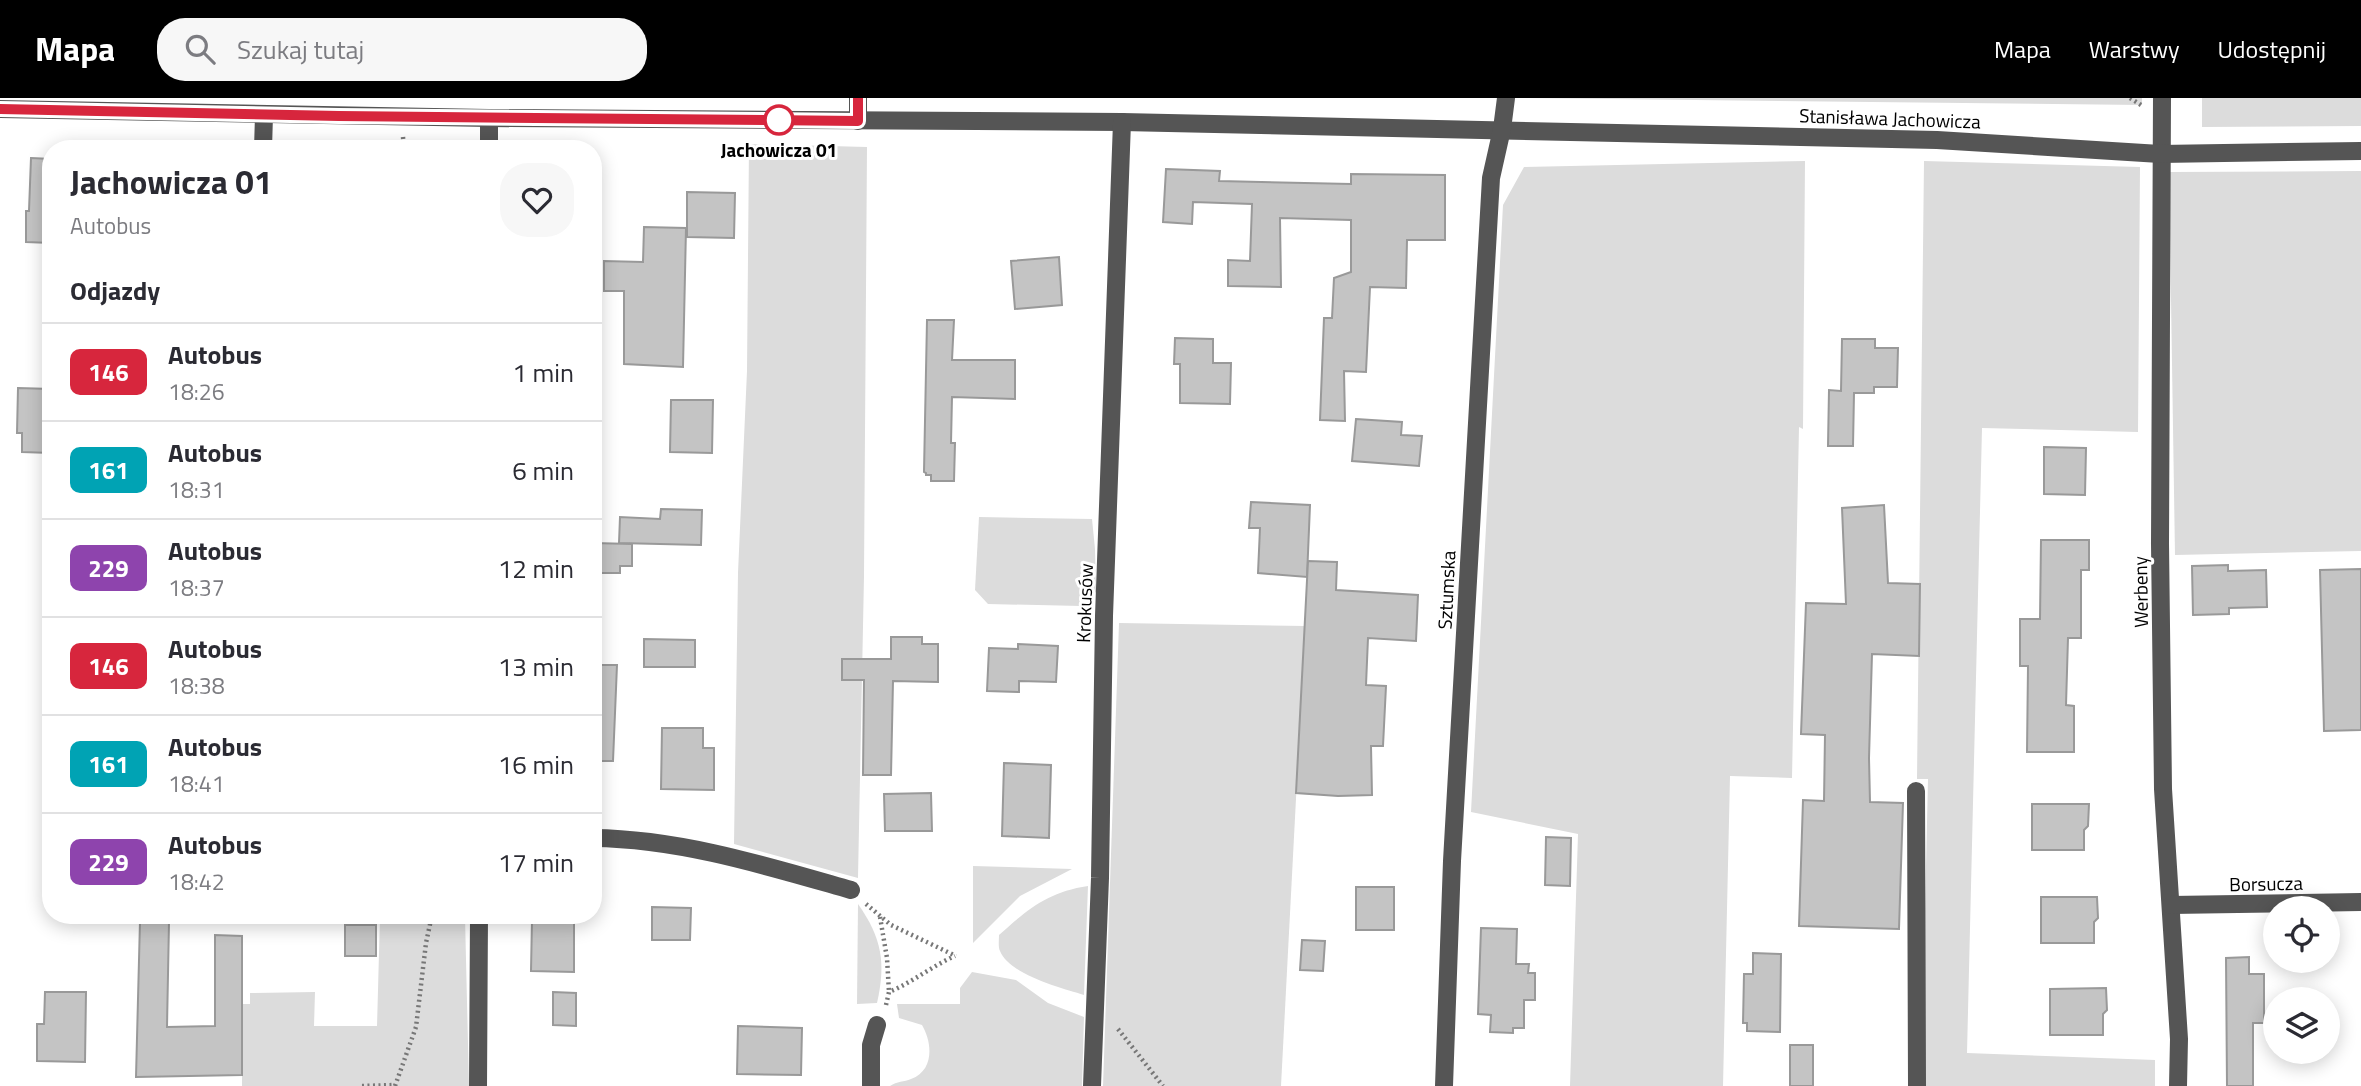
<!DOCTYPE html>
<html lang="pl">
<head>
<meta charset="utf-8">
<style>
	:root { --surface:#fff; --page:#f7f7f7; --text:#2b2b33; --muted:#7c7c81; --line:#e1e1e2; --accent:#000 }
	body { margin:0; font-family:"Titillium Web",sans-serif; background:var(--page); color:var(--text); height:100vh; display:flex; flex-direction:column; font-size:26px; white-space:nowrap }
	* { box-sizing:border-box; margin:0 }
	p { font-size:23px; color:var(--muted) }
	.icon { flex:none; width:38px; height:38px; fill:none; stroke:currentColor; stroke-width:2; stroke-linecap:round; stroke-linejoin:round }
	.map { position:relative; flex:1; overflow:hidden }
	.details { position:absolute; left:42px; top:42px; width:560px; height:784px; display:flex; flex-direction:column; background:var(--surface); border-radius:28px; box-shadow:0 4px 18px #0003 }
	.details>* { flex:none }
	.badge { padding:0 14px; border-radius:10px; font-size:24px; line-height:46px }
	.tools { position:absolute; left:2263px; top:798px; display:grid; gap:14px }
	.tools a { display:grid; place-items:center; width:77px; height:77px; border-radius:50%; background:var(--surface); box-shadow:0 4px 18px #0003; font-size:35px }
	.map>.badge { position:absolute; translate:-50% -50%; box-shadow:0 0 0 4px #fff }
	h2 { padding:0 28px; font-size:26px; line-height:63px }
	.round { display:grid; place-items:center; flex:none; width:74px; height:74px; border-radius:28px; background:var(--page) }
	.headline { display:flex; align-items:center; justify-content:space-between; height:119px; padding:0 28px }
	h1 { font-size:33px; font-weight:700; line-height:52px }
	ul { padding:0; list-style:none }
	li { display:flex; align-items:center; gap:21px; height:98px; padding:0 28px; border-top:2px solid var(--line) }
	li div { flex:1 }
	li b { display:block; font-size:26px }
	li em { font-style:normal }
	li .badge { min-width:77px; font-weight:700; text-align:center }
	header { display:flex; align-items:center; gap:42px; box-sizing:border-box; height:98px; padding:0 35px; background:var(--accent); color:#fff }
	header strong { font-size:33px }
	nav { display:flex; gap:38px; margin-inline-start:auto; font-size:24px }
	.search { width:490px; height:63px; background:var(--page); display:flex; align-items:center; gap:18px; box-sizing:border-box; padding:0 24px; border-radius:28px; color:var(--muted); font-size:26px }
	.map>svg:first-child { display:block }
</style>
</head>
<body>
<header>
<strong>Mapa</strong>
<div class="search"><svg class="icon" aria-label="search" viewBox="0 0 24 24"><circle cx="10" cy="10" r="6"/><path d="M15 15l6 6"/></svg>Szukaj tutaj</div>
<nav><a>Mapa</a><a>Warstwy</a><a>Udostępnij</a></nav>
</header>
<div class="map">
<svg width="2361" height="988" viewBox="0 0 2361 988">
	<rect width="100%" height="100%" fill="#fff"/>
	<!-- green -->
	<g fill="#dcdcdc">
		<path d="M1524,0H2142V7Z"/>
		<path d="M2202,0H2361V28L2202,29Z"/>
		<rect x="392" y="44" width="84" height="7"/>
		<path d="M749,46L867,49L864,478L858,780L734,746L738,475L747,273Z"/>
		<path d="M1805,63L1803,331L1799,329L1792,680L1730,678L1723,988H1570L1578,736L1471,714L1503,107L1524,69Z"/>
		<path d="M1924,63L2140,69L2138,334L1982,330L1967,955L2155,962V988H1921L1928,681H1917Z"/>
		<path d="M2361,73V453L2175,457L2169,74Z"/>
		<path d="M979,419L1092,421L1095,451L1096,494L1081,508L988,506L975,492Z"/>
		<path d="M1119,525L1305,528L1281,988H1103Z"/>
		<path d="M973,768L1072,771L1020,798L973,845Z"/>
		<path d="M1088,788L1084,897C1061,890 1010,877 1000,853C998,849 999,842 999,837C1028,811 1048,794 1088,788Z"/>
		<path d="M858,806C882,840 886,865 877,905L857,906Z"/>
		<path d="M380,819H465L469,988H242V906H250V895L315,894L314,928H377Z"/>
		<path d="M972,874L1016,882L1048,905L1084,919L1082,988H890C897,983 904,984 911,981C935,972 932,944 922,927L899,920L897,906H960V890Z"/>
	</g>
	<!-- building -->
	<g fill="#c4c4c4" stroke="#999" stroke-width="2">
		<path d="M31,60L51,61V145L26,144V113H29Z"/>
		<path d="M1166,71L1220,73L1219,83L1351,86V76L1445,77V142H1407L1406,190L1370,189L1366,274L1344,273L1345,323L1320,322L1324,220H1332L1334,180L1351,174V122L1280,120L1281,189L1228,188V162L1250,163L1252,106L1193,104L1192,126L1163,124Z"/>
		<path d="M687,94L735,95L734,140L687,139Z"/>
		<path d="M644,129L686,130L683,269L624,266V193H604V163L643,164Z"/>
		<path d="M1059,159L1062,207L1015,211L1011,163Z"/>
		<path d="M927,222H954L952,262H1015V301L952,299L951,345H955L954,383H931V377H926V375L924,374Z"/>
		<path d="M1175,240L1213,241V265H1231L1230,306L1180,305V266H1174Z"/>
		<path d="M1842,241H1875V250H1898L1897,289H1874V295H1854L1853,348H1828L1829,292L1841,293Z"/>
		<path d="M18,290L51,291V355L22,354V335H17Z"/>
		<path d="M671,302H713L712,355L670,354Z"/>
		<path d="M1356,321L1402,324L1401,337L1422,338L1419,368L1352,363Z"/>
		<path d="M2044,349L2086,350L2085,397L2044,396Z"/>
		<path d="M1251,404L1310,407L1307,479L1258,475L1260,430H1249Z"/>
		<path d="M1884,407L1888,485L1920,486L1919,558L1872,556L1869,660L1870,704L1903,705L1899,831L1799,828L1803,702L1824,703L1825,637L1801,636L1806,505L1846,506L1842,410Z"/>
		<path d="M661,411L702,412L701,447L619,445L620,419L660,421Z"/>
		<path d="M2041,442H2089V472H2081V540H2068L2066,607L2074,608V654H2027L2028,568H2020V521H2040Z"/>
		<path d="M593,445L632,446V468H620V475H593Z"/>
		<path d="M1308,463L1337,464L1336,492L1418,497L1416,543L1368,540L1366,587L1386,588L1383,648H1371L1372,697L1338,698L1296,695Z"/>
		<path d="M2228,467V473L2266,472L2267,509L2229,510V516L2193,517L2192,468Z"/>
		<path d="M2361,471V632L2324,633L2320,472Z"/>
		<path d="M891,539H922V546H938V584L893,583L891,677H863L864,582H842V561H891Z"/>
		<path d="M644,541L695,542V569H644Z"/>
		<path d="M1018,546L1058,548L1056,584L1019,583V594L987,593L989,550L1018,551Z"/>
		<path d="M593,567H617L613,663H593Z"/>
		<path d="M662,630H703V650H714V692L661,691Z"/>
		<path d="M1004,665L1051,667L1049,740L1002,738Z"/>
		<path d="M931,695L932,733H885L884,696Z"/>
		<path d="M2032,706H2089L2088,728L2084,732V752H2032Z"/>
		<path d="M1546,739L1571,740L1570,788L1545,787Z"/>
		<rect x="1356" y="789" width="38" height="43"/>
		<path d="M2041,799H2097L2098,820L2094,824V845H2041Z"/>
		<path d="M652,809L691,810L690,842H652Z"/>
		<path d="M550,817H555L561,823H574V874L531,873L532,822H545Z"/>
		<path d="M140,823L169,824L167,929L215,928V837L242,838V977L136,979Z"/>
		<rect x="345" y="827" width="31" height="31"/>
		<path d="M1481,830L1517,831L1516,866H1529L1528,875H1535V902H1524V930H1513V935L1490,934L1491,917L1478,916Z"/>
		<path d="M1302,842L1325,843L1323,873L1300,872Z"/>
		<path d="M1753,855L1781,856L1780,934L1747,933V925H1743L1744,876H1753Z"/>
		<path d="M2249,859V876H2264V925H2253V988H2227L2226,860Z"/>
		<path d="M2106,890L2107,912L2103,916V937H2050V891Z"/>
		<path d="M45,894H86L85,964L37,963V926H44Z"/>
		<path d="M553,894L576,895V928L553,927Z"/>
		<path d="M738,928L802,930L801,977L737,976Z"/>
		<rect x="1790" y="947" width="23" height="41"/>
	</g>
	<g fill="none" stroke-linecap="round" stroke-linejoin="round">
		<!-- path -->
		<g stroke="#777" stroke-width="4.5" stroke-dasharray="2 3.5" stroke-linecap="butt">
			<path d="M2130,0L2141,7"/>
			<path d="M403,39L404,51"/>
			<path d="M866,806L891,827L956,858"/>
			<path d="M880,819L887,860L889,894"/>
			<path d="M886,907L889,894C913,884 932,868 955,858"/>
			<path d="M1118,931L1163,988"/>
			<path d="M362,988L395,987"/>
			<path d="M395,988L416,929L426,845L432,817"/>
		</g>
		<!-- minor -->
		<g stroke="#555" stroke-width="18">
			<path d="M858,0V23"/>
			<path d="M2162,0L2160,446L2163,691L2179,941L2178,988"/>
			<path d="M0,11L489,20L1122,24L1937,42L2160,56L2361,53"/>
			<path d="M489,20V51"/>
			<path d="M263,51L264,17"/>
			<path d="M1916,693L1917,988"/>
			<path d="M593,740C681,741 767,768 851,792"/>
			<path d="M2171,807L2361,804"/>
			<path d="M478,988L479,817"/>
			<path d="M871,988V947L877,927"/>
			<path d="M1092,988L1100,780L1104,518L1122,24"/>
			<path d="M1444,988L1452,763L1491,80L1502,31L1506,0"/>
		</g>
	</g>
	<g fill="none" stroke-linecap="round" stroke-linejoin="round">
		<defs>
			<path id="line" d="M0,11L339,18L858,23V0"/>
		</defs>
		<!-- line casing -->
		<use href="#line" stroke="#fff" stroke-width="16"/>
		<!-- line -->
		<use href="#line" stroke="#d7263d" stroke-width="10"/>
	</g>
	<!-- markers -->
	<circle fill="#fff" stroke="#d7263d" stroke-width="3.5" cx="779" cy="22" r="14"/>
	<g text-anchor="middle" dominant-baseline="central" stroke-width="6" stroke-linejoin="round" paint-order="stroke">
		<!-- street labels -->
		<g font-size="19" fill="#000" stroke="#fff">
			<text transform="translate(1890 20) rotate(2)">Stanisława Jachowicza</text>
			<text transform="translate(1446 492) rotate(-87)">Sztumska</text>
			<text transform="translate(2140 494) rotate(-91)">Werbeny</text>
			<text transform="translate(1084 505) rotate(-88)">Krokusów</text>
			<text transform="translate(2266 785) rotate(-1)">Borsucza</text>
		</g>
		<!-- stop labels -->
		<g font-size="19" font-weight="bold" fill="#000" stroke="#fff">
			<text x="779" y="51">Jachowicza 01</text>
		</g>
	</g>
</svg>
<div class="tools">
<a><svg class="icon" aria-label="locate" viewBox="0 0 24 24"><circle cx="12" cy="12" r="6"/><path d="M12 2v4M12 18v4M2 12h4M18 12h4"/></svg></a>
<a><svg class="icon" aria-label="layers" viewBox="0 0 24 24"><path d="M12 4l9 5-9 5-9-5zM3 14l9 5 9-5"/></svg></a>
</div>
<section class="details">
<div class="headline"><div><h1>Jachowicza 01</h1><p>Autobus</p></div><a class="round"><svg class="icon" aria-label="heart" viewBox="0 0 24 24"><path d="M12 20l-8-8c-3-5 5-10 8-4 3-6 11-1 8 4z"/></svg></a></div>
<h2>Odjazdy</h2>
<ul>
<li><span class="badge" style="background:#d7263d;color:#fff">146</span><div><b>Autobus</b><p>18:26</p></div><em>1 min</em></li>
<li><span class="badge" style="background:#00a3b4;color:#fff">161</span><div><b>Autobus</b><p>18:31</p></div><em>6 min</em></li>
<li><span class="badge" style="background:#8e44ad;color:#fff">229</span><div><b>Autobus</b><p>18:37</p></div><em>12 min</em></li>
<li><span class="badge" style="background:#d7263d;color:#fff">146</span><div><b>Autobus</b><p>18:38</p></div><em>13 min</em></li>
<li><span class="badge" style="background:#00a3b4;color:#fff">161</span><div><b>Autobus</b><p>18:41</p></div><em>16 min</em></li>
<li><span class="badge" style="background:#8e44ad;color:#fff">229</span><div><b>Autobus</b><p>18:42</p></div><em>17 min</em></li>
</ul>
</section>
</div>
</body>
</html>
